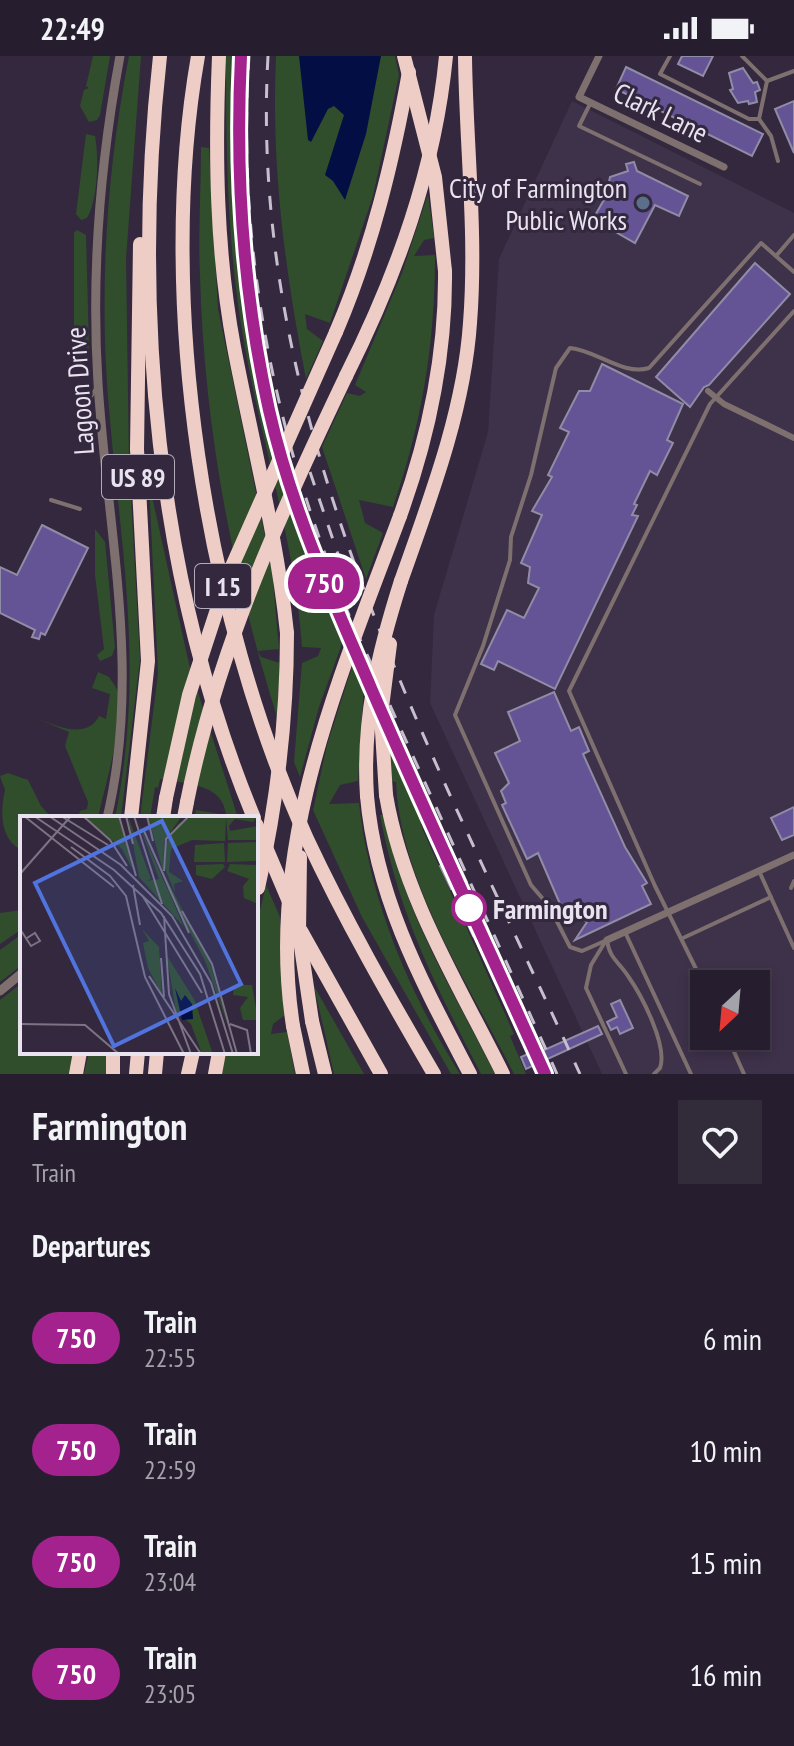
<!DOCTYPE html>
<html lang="en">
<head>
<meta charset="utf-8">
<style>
	:root { --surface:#261e2e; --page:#322b3a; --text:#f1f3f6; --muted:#a4a2aa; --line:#423c4a }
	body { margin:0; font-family:"PT Sans Narrow",sans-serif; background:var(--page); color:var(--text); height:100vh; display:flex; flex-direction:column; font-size:30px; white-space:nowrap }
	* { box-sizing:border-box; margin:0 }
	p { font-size:26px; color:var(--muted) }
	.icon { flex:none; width:44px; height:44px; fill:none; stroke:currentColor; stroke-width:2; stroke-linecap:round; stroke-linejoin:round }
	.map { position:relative; height:1018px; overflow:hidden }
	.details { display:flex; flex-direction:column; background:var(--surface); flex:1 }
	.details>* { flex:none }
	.badge { padding:0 16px; border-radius:26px; font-size:28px; line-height:52px }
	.needle { width:52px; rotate:206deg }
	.controls { position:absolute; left:690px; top:914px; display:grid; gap:16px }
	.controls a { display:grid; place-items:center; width:80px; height:80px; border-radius:0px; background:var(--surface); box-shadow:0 4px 12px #0003,0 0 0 2px var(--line); font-size:40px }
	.map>.badge { position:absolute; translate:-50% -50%; box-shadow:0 0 0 4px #fff }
	h2 { padding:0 32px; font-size:30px; line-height:72px }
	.round { display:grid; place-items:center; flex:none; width:84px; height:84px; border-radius:0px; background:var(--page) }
	.head { display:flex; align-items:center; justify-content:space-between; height:136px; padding:0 32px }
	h1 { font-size:38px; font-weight:700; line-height:60px }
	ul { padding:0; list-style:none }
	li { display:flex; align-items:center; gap:24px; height:112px; padding:0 32px }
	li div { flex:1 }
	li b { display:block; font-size:30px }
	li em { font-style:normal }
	li .badge { min-width:88px; font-weight:700; text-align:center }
	.status { display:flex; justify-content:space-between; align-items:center; height:56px; padding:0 40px; background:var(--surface); direction:ltr }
	.status svg { height:22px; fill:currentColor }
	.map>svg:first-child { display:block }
</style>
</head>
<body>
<div class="status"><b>22:49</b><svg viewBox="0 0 49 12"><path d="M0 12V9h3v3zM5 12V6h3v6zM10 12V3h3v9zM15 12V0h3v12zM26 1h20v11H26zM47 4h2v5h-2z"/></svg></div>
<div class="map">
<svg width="794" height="1018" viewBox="0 0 794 1018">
	<rect width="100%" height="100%" fill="#33283d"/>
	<!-- built -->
	<path fill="#3e314a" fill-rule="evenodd" d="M572,45L794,157V1018H602L430,647L434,559L488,376L499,203ZM704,928H756V980H704Z"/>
	<!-- green -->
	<g fill="#304e2c">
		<path d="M93,0H110L100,59L97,64L89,66L80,50L84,34L89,32L86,30Z"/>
		<path d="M129,0H141L126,203L129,406L140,603L121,762H115C147,606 118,481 107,327C100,217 108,108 129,0Z"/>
		<path d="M226,0H237C221,214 262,390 343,585L319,651L300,721L294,706L302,607L318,600L321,592L302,591C295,487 263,393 245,292C227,195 226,98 226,0Z"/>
		<path d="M276,0H395L399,19L373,140L330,267L305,258L307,273L323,285L306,323C285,215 271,110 276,0Z"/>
		<path d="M86,78L95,80C99,102 98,143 87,162L81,164L76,158Z"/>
		<path d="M201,91L209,92L218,253L272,514L279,593L258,595L261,601L280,607L277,661C232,517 204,371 200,219C198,177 201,134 201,91Z"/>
		<path d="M428,138L434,182L424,184L414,200L435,199C435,288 422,367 393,451L359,444L365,467L383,477L366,523L322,391L347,337L360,340L366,336L355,329L402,217Z"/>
		<path d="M77,174L86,179L89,293L79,298L74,292V177Z"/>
		<path d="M149,427L189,608L238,762H194L196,754L226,759C223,727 186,728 160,723L158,732L155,731L150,762H140L158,617Z"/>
		<path d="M95,473L105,486L115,591L112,600L100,605L97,599L104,593L95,519Z"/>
		<path d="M353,608L364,629L358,725L340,729L329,748L359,747C370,845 408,935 460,1018H451L362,861L313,754L327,689Z"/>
		<path d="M98,616L109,621C112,626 117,631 118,638C124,670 104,732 98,762H78L80,755L87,753L88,746L65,690L69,676L38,663C57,670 87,684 99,660L106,663L110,638L92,632Z"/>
		<path d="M389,687L415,742L422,772L514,978L510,980L526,1018H514C470,930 400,826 396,726L391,725Z"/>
		<path d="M8,717L28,724L41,750L52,762H22V794C0,784 0,756 5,734L0,720Z"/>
		<path d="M380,759H384C401,851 453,935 495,1018H481C435,928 399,860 380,759Z"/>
		<path d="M266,829L280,861L285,959L273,968L271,978L287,976L295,1018H222L225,996H256V872Z"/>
		<path d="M22,854V873L0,888V857Z"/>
		<path d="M22,878V909L0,926V894Z"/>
		<path d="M22,927V996H75L70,1018H0V944Z"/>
		<path d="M314,930L364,1018H334Z"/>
		<path d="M89,996H106V1018H84Z"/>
	</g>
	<!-- water -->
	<path fill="#020e44" d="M299,0H381L366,78L345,144L333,125L325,119L344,59L334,50L328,53L311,86L308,84Z"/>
	<!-- building -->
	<g fill="#645495" stroke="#918ca6" stroke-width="2">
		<path d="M682,0H713L703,20L678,8Z"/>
		<path d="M626,11L763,78L752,100L616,33Z"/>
		<path d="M743,12L753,27L757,26L760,34L755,36L757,46L749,48L748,45L738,47L730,34L733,33L729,17Z"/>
		<path d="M794,45V97L775,53Z"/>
		<path d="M634,106L637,115L688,140L679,160L655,149L635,187L593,163L613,128L609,126L610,121L628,115L626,108Z"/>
		<path d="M755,207L790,238L709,329L704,331L690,351L656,321Z"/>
		<path d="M602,308L683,348L667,384L673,387L657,419L650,415L634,448L637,449L632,459L638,460L555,633L498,605L494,614L481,608L507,554L524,562L539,532L528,527L530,511L521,507L542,459L532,455L552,421L548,419L569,376L560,372L579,335H590Z"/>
		<path d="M42,469L88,492L45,579L41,577L39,583L32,581L35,574L0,557V511L17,519Z"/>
		<path d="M554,636L571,675L579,671L589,695L583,698L625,791L647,827L642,830L651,848L575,884L587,866L560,848L538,797L527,803L502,749L506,747L501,735L509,727L495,697L520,685L508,656Z"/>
		<path d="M794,751V779L782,784L771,762Z"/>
		<path d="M456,803L467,826L451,833L440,810Z"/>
		<path d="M477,849L488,873L473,880L462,857Z"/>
		<path d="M620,944L633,972L620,978L617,971L611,974L607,966L617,961L611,948Z"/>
		<path d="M598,970L602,978L526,1013L521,1001L530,997L531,1000Z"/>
	</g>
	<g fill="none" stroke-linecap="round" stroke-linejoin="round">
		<!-- service -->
		<g stroke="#7e706e" stroke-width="4">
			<path d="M670,0L660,18L749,63H759"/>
			<path d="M742,0L767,25L759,63L771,80L778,105"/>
			<path d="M767,25L794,15"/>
			<path d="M591,46L579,70L700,128"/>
			<path d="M776,200L794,179"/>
			<path d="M85,350L97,331"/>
			<path d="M51,444L80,453"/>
			<path d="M759,815L794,892"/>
			<path d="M791,832L794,825"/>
			<path d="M625,876L691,1018"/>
			<path d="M683,882L771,841"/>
			<path d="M607,884L582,895L570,891L549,850L531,829L455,659L483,590L510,504L511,481L531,419L556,312L570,292C596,294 623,320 649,312L761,187L794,216"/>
			<path d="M607,884C609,902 619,906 628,920C642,940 668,990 660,1012L654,1018"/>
			<path d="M605,886L591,909L586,932L626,1018"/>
			<path d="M704,929L655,830L569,635L710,348L794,255"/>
			<path d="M727,980L744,1018"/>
		</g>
		<!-- pedestrian -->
		<path stroke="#7e706e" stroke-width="6" d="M708,335L724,348L794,382"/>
		<!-- minor -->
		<g stroke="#7e706e" stroke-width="7">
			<path d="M599,0L579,41L724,111"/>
			<path d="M607,884L794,799"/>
		</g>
		<!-- tertiary -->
		<g stroke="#7e706e" stroke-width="9">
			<path d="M107,762C142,616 107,474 98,327C91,217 100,108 120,0"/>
			<path d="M0,935L22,917"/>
		</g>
		<!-- motorway -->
		<g stroke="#efcdc7" stroke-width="14">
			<path d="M160,0C132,253 156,525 254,762"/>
			<path d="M198,0C155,244 205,559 307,783C345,864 389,941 434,1018"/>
			<path d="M219,0C215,97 216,195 234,291C252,386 277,480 287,577"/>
			<path d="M336,276C372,192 393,105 409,16"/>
			<path d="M346,320C397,218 435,114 446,0"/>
			<path d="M400,460C429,380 446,300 445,215"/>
			<path d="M401,525C430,443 464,355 470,267C477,178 466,89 465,0"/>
			<path d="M386,739C403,840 458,927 503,1018"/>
			<path d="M367,740C376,843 423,928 470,1018"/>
			<path d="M131,762L148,605L137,393L140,188"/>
			<path d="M163,762L166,742"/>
			<path d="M184,762L187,746"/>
			<path d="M256,768L290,848"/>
			<path d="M301,875L381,1018"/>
			<path d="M312,965L325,1018"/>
			<path d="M293,970L303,1018"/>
			<path d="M76,1018L80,996"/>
			<path d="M113,1018V996"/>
			<path d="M136,1018L138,996"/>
			<path d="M155,1018L157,996"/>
			<path d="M188,1018L193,996"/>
			<path d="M215,1018L219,996"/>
		</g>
		<!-- rail -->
		<g stroke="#c6bfce" stroke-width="3" stroke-dasharray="14 14" stroke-linecap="butt">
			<path d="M249,0C236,193 275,382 349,559L557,1018"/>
			<path d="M268,0C247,366 433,696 580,1018"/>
			<path d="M310,416L346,522"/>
		</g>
		<!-- motorway-bridge -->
		<g stroke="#efcdc7" stroke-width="14">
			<path d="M404,0L435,121L445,215"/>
			<path d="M386,739L381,659L390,588"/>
			<path d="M367,740C362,664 378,597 401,525"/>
			<path d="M166,742L189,639L229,517L336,276"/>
			<path d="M187,746C217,595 280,458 346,320"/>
			<path d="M300,801L299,877L312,965"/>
			<path d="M258,832C277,748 287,663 287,577"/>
			<path d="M293,970C265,791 339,624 400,460"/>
		</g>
	</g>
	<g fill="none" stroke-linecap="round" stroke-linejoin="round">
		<defs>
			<path id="line" d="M241,0C235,120 243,237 269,354C291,452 332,541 371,632C427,761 487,889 545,1018"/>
		</defs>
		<!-- line casing -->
		<use href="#line" stroke="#fff" stroke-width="18"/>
		<!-- line -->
		<use href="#line" stroke="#a4228e" stroke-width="12"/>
	</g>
	<!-- markers -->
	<circle fill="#5c6f8a" stroke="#33283d" stroke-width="3" cx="643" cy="147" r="8"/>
	<circle fill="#fff" stroke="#a4228e" stroke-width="4" cx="469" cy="852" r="16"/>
	<g text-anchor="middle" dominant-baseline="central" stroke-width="6" stroke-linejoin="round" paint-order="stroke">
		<!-- shield labels -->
		<g fill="#33283d" stroke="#b2abba" stroke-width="2">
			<rect x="102" y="399" width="72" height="44" rx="6"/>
			<rect x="195" y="508" width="56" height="44" rx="6"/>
		</g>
		<g font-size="26" font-weight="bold" fill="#e9e3f0">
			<text x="138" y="421">US 89</text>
			<text x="223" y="530">I 15</text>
		</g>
		<!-- street labels -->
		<g font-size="28" fill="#e9e3f0" stroke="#33283d">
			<text transform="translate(661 56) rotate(26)">Clark Lane</text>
			<text transform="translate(79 335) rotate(-94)">Lagoon Drive</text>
		</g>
		<!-- poi labels -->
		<g font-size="28" fill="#e9e3f0" stroke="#33283d" text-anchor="end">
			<text x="627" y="131">City of Farmington<tspan x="627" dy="32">Public Works</tspan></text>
		</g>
		<!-- stop labels -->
		<g font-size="28" font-weight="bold" fill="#e9e3f0" stroke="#33283d" text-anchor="start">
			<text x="493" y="852">Farmington</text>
		</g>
	</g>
	<!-- overview -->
	<g transform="translate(20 760)">
		<rect width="238" height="238" fill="#33283d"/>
		<path d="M64,0H98L114,56L102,33ZM108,0L131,63L126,65L139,63L117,3L164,111L119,61ZM128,0H162L144,25L143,56L190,147L209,213L185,145L148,74ZM173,0H238L233,6L215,3L209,10L210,15L238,10V24H208L206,1L205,25L172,24L151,33L149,56L163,65L154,68L155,77L145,53L146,27L158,8ZM238,26V45L207,46L208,27ZM204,27L205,46H174L175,29ZM210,48L238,49V88L224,82L223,70L229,63L207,55ZM176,49L203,48L205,51L192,63L176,59ZM122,113L139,131L142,179L128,152L123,127L129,125ZM147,140L174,183L193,238H182L171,208L156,196ZM214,169H232L238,204H223L220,192L228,181L213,179Z" fill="#304e2c"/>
		<path d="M155,172L161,185L165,179L172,188L173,203L162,204Z" fill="#020e44"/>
		<path fill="none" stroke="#7c7385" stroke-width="2" d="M4,0L94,71M14,0L94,54L141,97L180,158L205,238M29,0L101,49L152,100L191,167L213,238M41,0L88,29M63,0L90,24L107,50M99,0L116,60M106,0L113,28M114,0L142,88M127,0L133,25M124,15L169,117M51,31L90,60L106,80L125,161L164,238M144,55L146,23L169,0M0,58L51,0M113,69L120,109M122,79L182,177M162,95L192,148L217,238M144,100L149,178L171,238M0,113L11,130L20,125L15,117L7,122M141,142L144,181M129,160L181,238M0,208L65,209L99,238M210,208L227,214L231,238"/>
		<path fill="#5073de" fill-opacity="0.15" stroke="#5073de" stroke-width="4" d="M142,5L221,168L94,230L15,67Z"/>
		<rect width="238" height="238" fill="none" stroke="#e9e3f0" stroke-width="4"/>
	</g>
</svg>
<div class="controls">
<a><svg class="needle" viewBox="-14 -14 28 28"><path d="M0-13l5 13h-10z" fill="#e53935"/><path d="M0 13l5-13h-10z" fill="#a4a2aa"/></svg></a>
</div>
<b class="badge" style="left:324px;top:527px;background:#a4228e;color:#fff">750</b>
</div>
<section class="details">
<div class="head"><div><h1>Farmington</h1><p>Train</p></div><a class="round"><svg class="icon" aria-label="heart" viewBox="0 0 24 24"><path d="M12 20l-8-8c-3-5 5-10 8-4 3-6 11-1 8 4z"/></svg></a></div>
<h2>Departures</h2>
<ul>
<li><span class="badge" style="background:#a4228e;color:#fff">750</span><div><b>Train</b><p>22:55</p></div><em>6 min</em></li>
<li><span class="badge" style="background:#a4228e;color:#fff">750</span><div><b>Train</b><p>22:59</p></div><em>10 min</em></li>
<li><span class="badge" style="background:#a4228e;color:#fff">750</span><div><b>Train</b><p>23:04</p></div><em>15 min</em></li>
<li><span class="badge" style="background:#a4228e;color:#fff">750</span><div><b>Train</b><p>23:05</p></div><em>16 min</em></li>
</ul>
</section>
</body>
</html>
